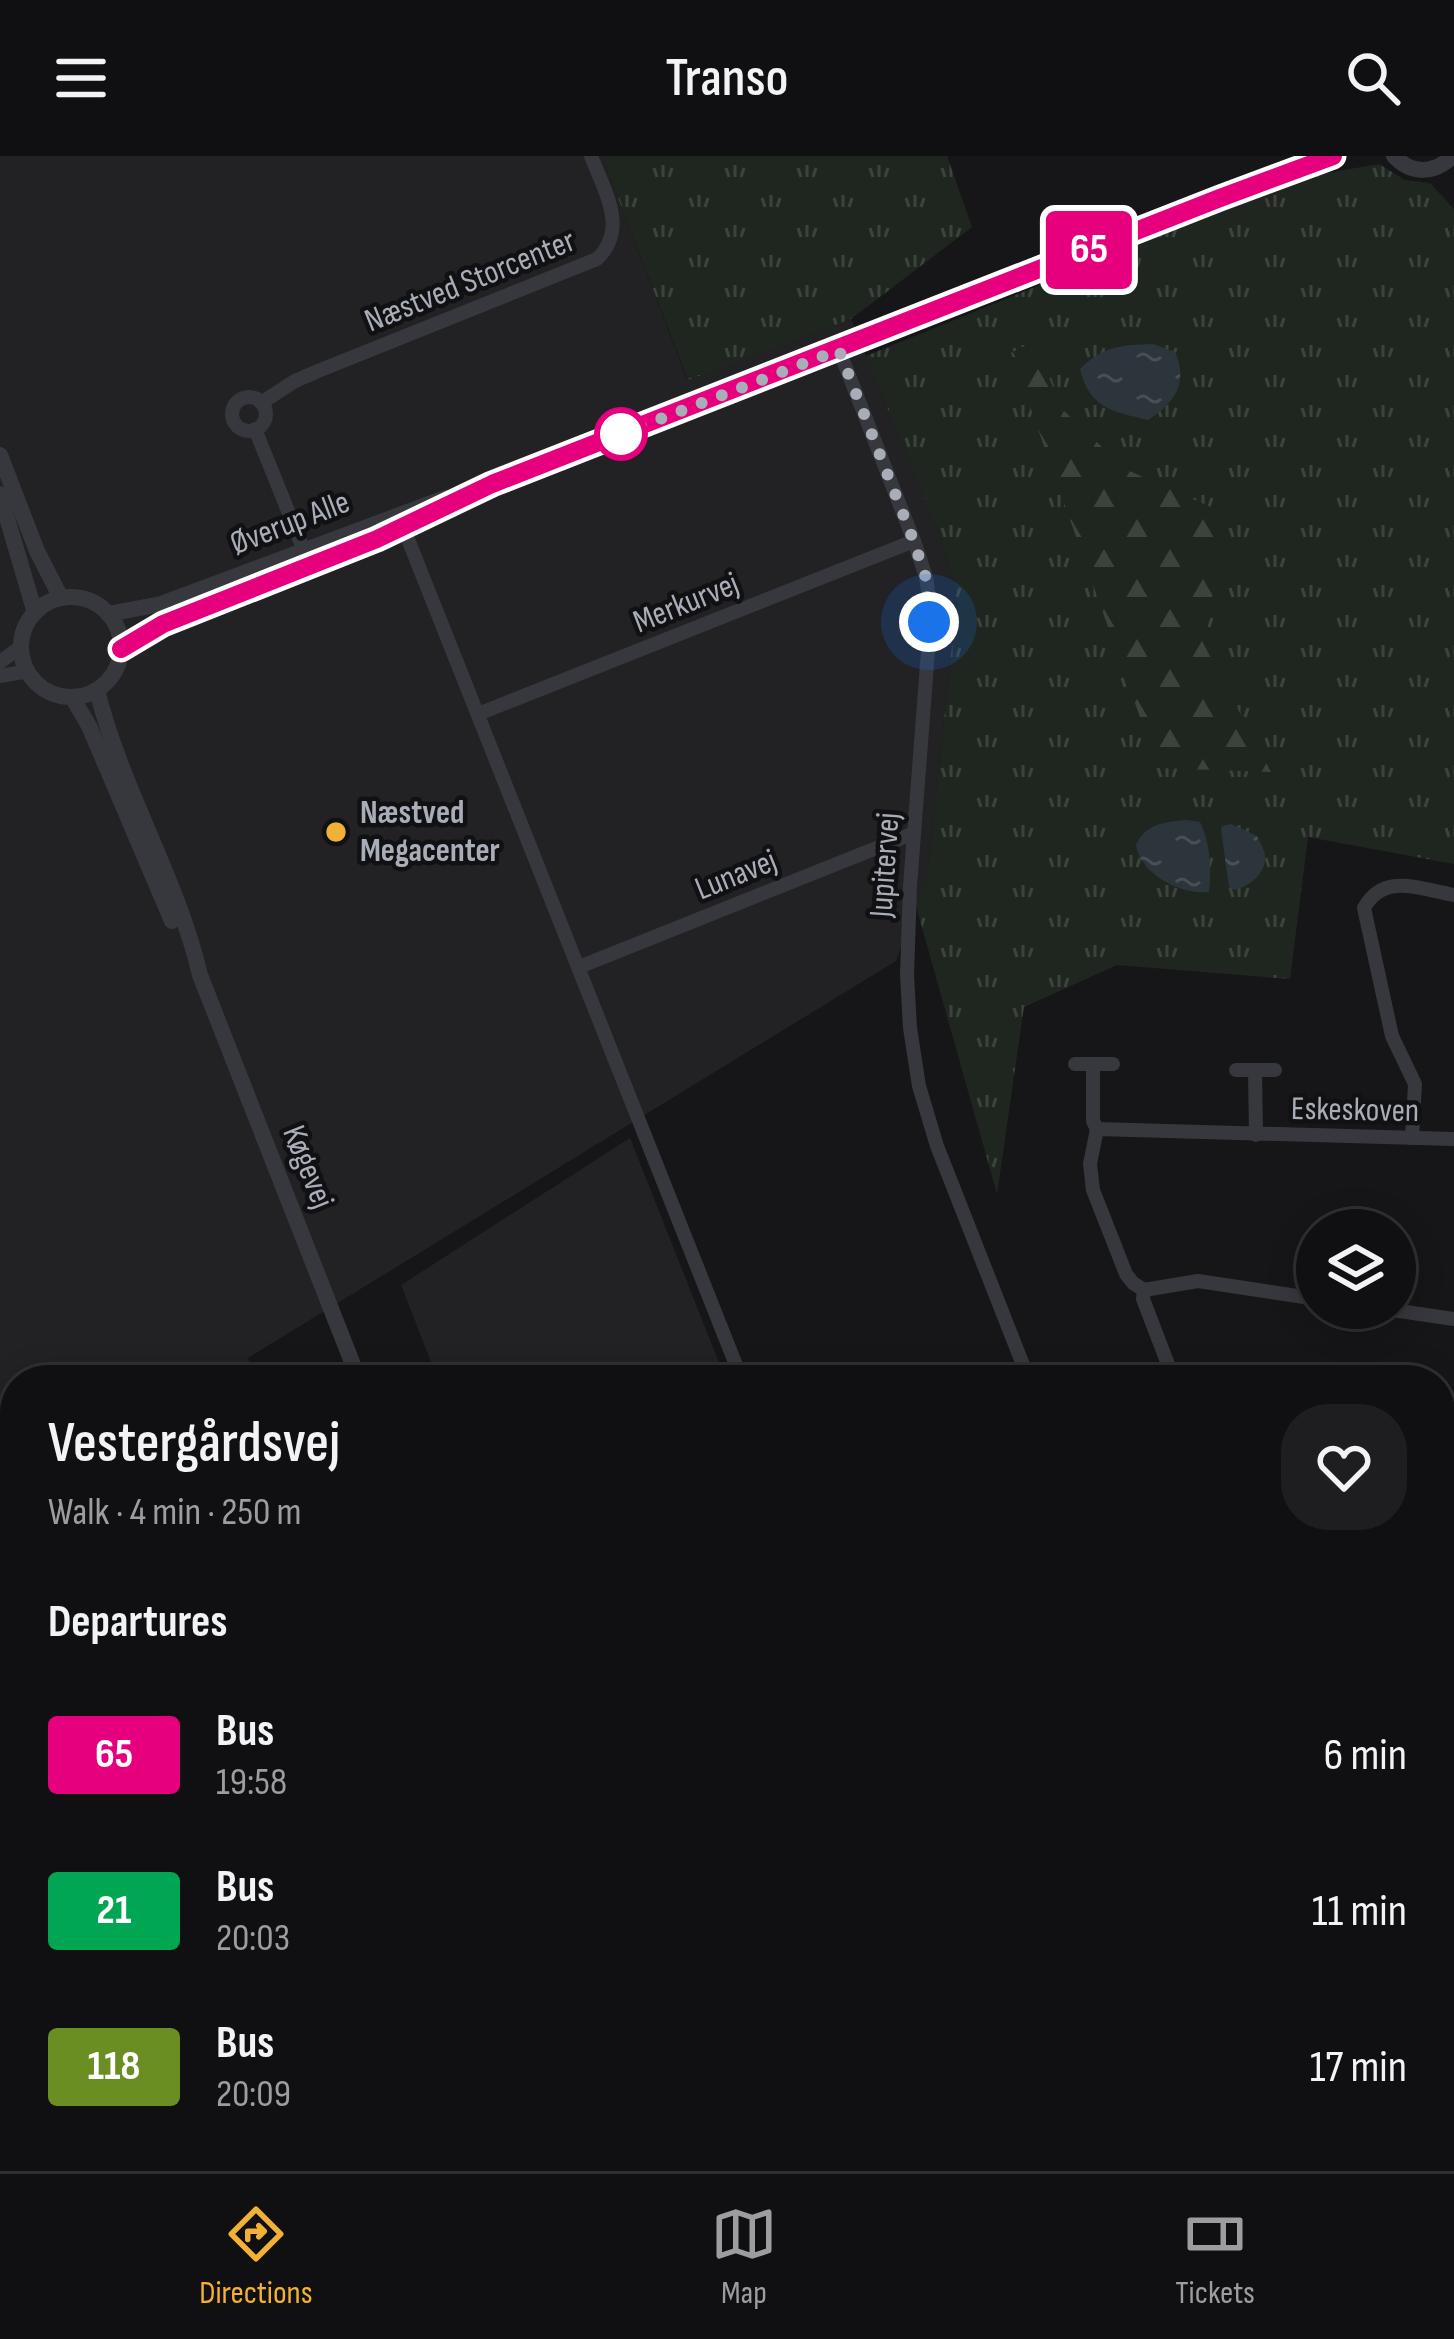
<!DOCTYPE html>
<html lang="en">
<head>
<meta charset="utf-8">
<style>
	:root { --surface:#101012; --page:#1e1e20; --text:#f1f3f6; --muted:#9c9d9f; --line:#303032; --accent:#f2b134 }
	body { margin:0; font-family:"Sofia Sans Condensed",sans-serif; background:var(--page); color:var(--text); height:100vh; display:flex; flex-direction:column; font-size:45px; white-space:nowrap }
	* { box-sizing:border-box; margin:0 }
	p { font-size:39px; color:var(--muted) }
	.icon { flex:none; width:66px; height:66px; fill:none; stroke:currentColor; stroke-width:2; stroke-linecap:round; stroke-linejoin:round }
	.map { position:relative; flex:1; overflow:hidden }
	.details { position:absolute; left:0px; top:1209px; width:1455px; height:807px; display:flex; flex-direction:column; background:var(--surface); border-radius:48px 48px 0 0; box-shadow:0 6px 30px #0003,0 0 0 3px var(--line) }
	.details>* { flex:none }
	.badge { padding:0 24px; border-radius:9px; font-size:42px; line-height:78px }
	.fabs { position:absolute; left:1296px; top:1053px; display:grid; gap:24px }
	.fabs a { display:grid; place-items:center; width:120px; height:120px; border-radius:50%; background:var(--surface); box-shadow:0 6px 30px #0003,0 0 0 3px var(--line); font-size:60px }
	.you { position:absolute; width:60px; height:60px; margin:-30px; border:9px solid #fff; border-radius:50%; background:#1a73e8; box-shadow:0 0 0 18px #1a73e833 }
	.map>.badge { position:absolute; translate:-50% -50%; box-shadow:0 0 0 6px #fff }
	h2 { padding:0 48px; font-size:45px; line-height:108px }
	.round { display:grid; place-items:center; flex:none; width:126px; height:126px; border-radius:48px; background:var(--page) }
	.overview { display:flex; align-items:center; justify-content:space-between; height:204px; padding:0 48px }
	h1 { font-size:57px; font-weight:600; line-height:90px }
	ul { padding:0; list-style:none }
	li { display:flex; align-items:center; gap:36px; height:156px; padding:0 48px }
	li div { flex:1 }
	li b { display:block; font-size:45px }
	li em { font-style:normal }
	li .badge { min-width:132px; font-weight:700; text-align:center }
	header { display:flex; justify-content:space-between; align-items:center; height:156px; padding:0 48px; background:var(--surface); font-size:54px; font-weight:600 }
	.menu { display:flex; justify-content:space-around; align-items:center; height:168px; border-top:3px solid var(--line); background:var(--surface); font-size:33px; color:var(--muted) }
	.menu a { display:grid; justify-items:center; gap:6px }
	.menu .current { color:var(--accent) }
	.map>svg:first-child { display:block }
</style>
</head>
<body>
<header><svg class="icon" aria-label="menu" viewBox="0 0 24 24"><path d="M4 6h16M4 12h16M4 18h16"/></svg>Transo<svg class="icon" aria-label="search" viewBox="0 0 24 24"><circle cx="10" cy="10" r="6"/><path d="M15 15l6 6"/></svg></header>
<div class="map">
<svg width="1454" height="2015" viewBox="0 0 1454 2015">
	<defs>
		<pattern id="grass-tufts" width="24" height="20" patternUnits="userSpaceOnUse" patternTransform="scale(3)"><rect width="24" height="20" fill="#1e261f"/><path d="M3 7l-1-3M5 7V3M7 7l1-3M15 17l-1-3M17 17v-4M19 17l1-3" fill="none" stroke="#3c433d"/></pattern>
		<pattern id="forest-firs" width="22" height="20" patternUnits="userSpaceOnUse" patternTransform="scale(3)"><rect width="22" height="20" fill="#1e261f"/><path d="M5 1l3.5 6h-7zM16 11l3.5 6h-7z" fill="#3c433d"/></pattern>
		<pattern id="water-ripples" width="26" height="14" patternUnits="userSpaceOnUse" patternTransform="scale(3)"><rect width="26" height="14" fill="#2c353c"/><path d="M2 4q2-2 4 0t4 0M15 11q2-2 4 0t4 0" fill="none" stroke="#485056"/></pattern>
	</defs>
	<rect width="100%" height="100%" fill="#161618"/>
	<!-- built -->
	<g fill="#222225">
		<path d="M0,0H602L687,223L851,163L943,388L957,443L927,723L896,805L248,1202L256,1224H15V2001H548L554,2015H0Z"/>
		<path d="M630,982L726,1224H438L401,1129Z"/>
	</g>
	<!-- grass -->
	<g fill="url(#grass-tufts)">
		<path d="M602,0H947L972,71L851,163L688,224Z"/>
		<path d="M1379,8L1405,24L1430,27L1454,53V708L1308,681L1290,823L1117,809L1024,851L997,1038L916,750L927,723L957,443L943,388L866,200L1304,21Z"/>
		<path d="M691,2001H1013L1018,2015H695Z"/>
		<path d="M1083,2001H1323L1329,2015H1088Z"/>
	</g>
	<!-- forest -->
	<path fill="url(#forest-firs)" d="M1034,185L1062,253L1125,313L1231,360L1202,485L1271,616L1158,612L1011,197Z"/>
	<!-- water -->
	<g fill="url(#water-ripples)">
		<path d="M1153,188L1175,196C1189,228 1174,247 1148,264C1112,255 1090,253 1080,213C1103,190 1122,189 1153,188Z"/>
		<path d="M1187,664L1200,666C1210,685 1212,715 1209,736C1181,739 1141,719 1136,689C1146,667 1165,666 1187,664Z"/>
		<path d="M1231,668L1257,680C1259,686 1264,692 1265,699C1267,717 1249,731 1234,734L1229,731L1221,673L1222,670Z"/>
	</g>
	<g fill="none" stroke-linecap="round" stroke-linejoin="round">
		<!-- minor -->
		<g stroke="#37383d" stroke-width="14">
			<path d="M839,194L914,385L926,421L931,456L910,730L907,819L910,872L919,930L937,990L1029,1224"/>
			<circle cx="249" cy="258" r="17"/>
			<path d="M261,247L295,225L318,215L597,103C629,73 604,34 591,0"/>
			<path d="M255,273L307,402"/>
			<path d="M400,363L742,1224"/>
			<path d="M0,506L22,490"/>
			<path d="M0,520L28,515"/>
			<path d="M478,558L914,385"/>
			<path d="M579,811L914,677"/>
			<path d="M1075,908H1113"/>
			<path d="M1093,909V965L1097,973"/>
			<path d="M1236,914H1255"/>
			<path d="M1256,979L1255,914H1275"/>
			<path d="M1412,982L1415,928L1392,880L1364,752C1384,716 1420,733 1454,739"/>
			<path d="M1144,1134L1198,1125L1317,1143"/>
			<path d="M1379,1152L1454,1163"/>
			<path d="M1174,1224L1143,1143L1144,1134L1133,1127L1126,1118L1093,1034L1090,1008L1097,973L1454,983"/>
			<path d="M1440,1310L1454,1312"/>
			<path d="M1440,1431L1454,1432"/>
			<path d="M0,1564L15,1558"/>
			<path d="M1440,1632L1454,1629"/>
			<path d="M1440,1794L1454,1792"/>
			<path d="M0,1841L15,1835"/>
			<path d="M1440,1890L1454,1925"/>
			<path d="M0,1919L15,1957"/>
			<path d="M0,1980L15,1974"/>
			<path d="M32,2001L38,2015"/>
			<path d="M353,2001L358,2015"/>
			<path d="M1046,2001L1051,2015"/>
		</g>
		<!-- tertiary -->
		<g stroke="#37383d" stroke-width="16">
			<path d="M1394,0C1412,19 1434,18 1453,0"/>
			<path d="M0,299L37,395L61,442"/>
			<path d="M0,338L35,457"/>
			<circle cx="71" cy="491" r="50"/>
			<path d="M108,458L161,448L445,342"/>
			<path d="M121,493L163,468L377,383L492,328L1333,0"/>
			<path d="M97,534C121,632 177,721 200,819L359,1224"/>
			<path d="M72,541L89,570L172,765"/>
			<path d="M664,2001L671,2015"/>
		</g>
	</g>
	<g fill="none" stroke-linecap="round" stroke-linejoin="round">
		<defs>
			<path id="line" d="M121,493L163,468L377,383L492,328L1220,42L1333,0"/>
		</defs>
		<!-- line casing -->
		<use href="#line" stroke="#fff" stroke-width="27"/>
		<!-- line -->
		<use href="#line" stroke="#e6007e" stroke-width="18"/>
		<!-- walk -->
		<path stroke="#a8adb8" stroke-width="12" stroke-dasharray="0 21.6" d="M621,278L839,194L914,386L926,422L929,466"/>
	</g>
	<!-- markers -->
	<circle fill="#fff" stroke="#e6007e" stroke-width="6" cx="621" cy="278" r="24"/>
	<circle fill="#f2b134" stroke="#111113" stroke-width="4.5" cx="336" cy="676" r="12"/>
	<g text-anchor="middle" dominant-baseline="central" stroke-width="9" stroke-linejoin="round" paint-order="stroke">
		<!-- street labels -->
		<g font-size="33" fill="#a8adb8" stroke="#111113">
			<text transform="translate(470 125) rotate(-22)">Næstved Storcenter</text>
			<text transform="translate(290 367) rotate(-21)">Øverup Alle</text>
			<text transform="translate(686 447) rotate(-22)">Merkurvej</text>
			<text transform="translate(885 709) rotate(-86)">Jupitervej</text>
			<text transform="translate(736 719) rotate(-22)">Lunavej</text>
			<text transform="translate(1355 954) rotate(1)">Eskeskoven</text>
			<text transform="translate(308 1011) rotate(68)">Køgevej</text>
		</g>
		<!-- poi labels -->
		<g font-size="33" font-weight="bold" fill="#a8adb8" stroke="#111113" text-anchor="start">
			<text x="360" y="657">Næstved<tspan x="360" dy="38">Megacenter</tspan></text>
		</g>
	</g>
</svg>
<div class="fabs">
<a><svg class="icon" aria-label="layers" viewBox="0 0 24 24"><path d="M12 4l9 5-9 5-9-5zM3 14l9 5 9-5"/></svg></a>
</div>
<div class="you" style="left:929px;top:466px"></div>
<b class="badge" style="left:1089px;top:94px;background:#e6007e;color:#fff">65</b>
<section class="details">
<div class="overview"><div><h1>Vestergårdsvej</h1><p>Walk · 4 min · 250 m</p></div><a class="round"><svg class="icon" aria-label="heart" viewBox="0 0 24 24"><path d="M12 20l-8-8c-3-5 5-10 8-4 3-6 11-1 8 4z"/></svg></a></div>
<h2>Departures</h2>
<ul>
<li><span class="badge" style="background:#e6007e;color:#fff">65</span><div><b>Bus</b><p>19:58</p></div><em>6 min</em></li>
<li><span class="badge" style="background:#00a651;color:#fff">21</span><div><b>Bus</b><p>20:03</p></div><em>11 min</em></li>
<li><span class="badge" style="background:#6b8e23;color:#fff">118</span><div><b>Bus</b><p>20:09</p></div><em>17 min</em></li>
</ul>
</section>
</div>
<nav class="menu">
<a class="current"><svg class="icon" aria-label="directions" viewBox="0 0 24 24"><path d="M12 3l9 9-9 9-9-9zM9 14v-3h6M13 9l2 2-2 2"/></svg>Directions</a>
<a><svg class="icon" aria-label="map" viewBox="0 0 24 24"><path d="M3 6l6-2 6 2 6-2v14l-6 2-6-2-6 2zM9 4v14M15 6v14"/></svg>Map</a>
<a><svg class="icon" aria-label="tickets" viewBox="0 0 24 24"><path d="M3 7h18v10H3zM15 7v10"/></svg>Tickets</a>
</nav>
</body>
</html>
